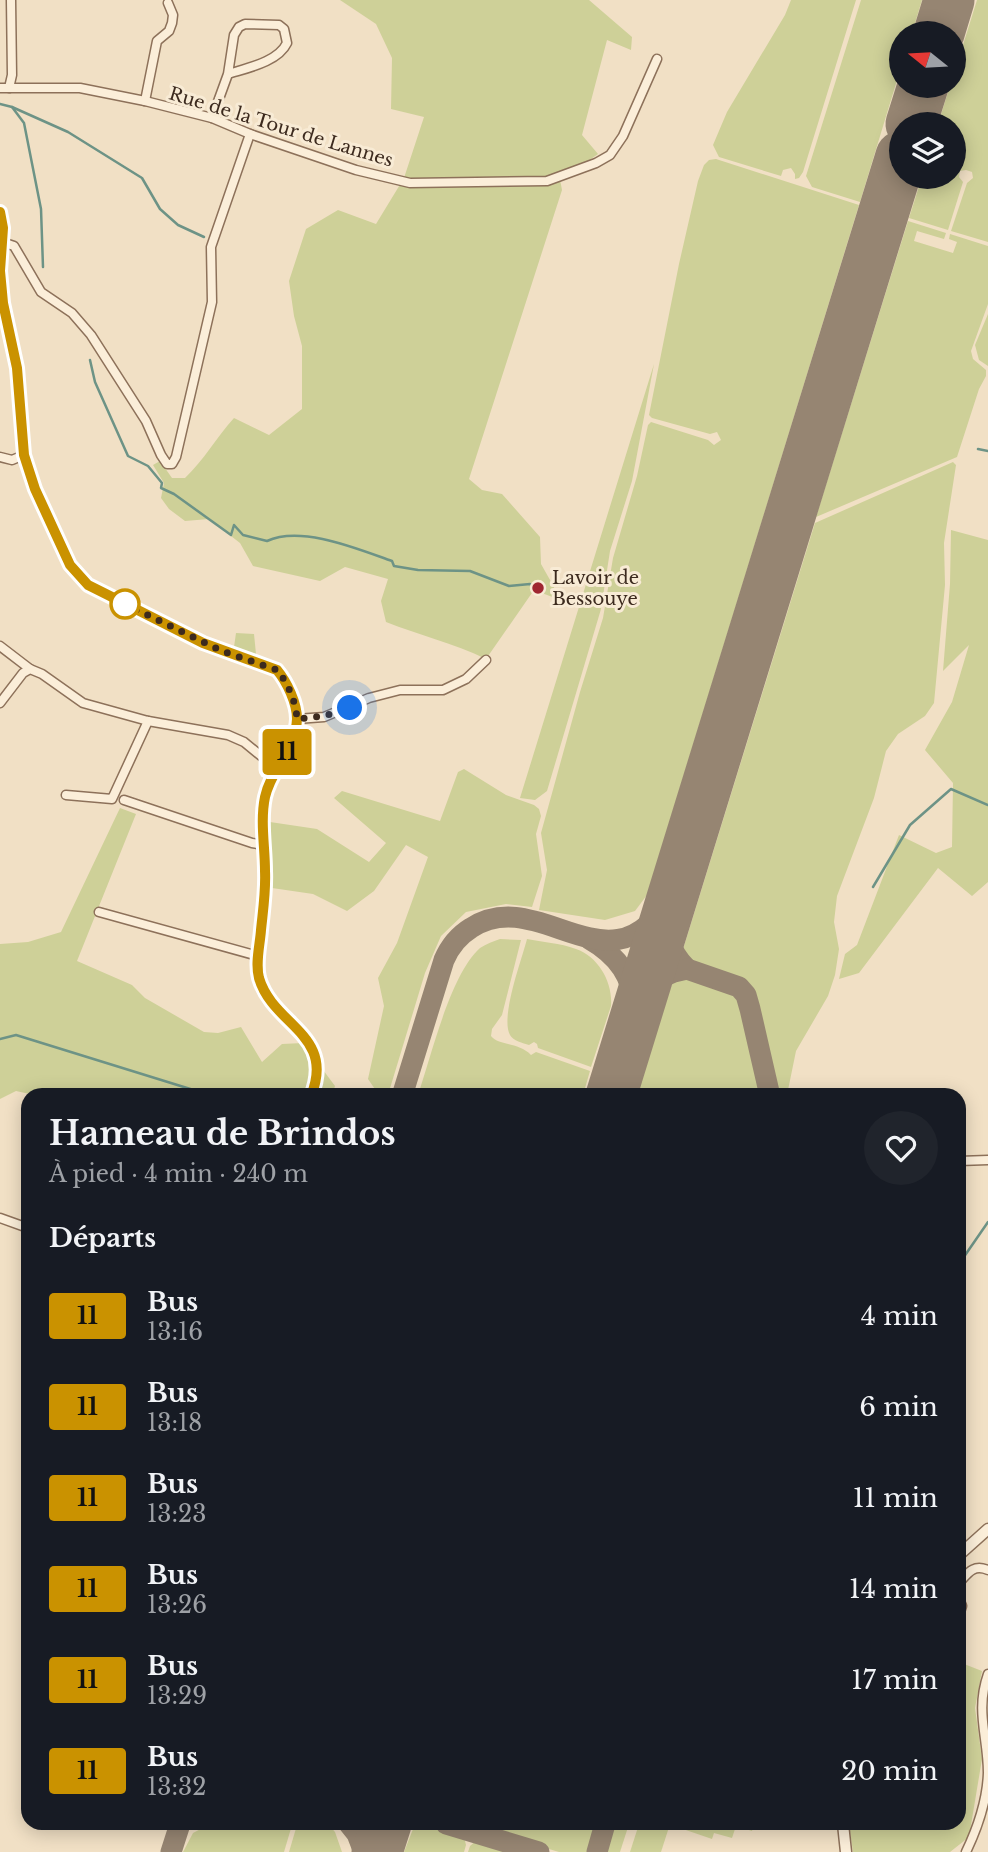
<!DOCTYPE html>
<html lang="fr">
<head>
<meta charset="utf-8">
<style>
	:root { --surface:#171b24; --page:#20242c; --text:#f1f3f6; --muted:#9ea1a6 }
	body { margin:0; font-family:"Libre Baskerville",serif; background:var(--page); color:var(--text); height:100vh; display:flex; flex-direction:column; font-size:26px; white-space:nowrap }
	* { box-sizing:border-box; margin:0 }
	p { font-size:23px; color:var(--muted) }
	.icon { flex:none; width:38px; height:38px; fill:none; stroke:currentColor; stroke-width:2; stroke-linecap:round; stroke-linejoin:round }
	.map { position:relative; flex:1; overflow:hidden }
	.side { position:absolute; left:21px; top:1088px; width:945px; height:742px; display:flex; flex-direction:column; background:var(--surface); border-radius:21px; box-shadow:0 4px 18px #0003 }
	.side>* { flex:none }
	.badge { padding:0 14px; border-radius:5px; font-size:24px; line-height:46px }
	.needle { width:46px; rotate:288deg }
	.buttons { position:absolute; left:889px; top:21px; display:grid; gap:14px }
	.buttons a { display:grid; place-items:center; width:77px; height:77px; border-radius:50%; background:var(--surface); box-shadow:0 4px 18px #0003; font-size:35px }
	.you { position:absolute; width:35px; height:35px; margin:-18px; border:5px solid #fff; border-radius:50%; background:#1a73e8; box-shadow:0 0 0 10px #1a73e833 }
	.map>.badge { position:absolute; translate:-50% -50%; box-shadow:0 0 0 4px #fff }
	h2 { padding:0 28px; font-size:26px; line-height:63px }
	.round { display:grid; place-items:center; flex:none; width:74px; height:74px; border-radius:37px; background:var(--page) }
	.head { display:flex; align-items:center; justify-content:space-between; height:119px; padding:0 28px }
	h1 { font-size:33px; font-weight:700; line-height:52px }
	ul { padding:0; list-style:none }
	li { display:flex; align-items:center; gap:21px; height:91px; padding:0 28px }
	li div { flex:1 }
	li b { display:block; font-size:26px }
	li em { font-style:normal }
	li .badge { min-width:77px; font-weight:700; text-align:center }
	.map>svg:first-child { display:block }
</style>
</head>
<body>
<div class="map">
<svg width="988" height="1852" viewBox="0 0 988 1852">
	<rect width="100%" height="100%" fill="#f1e0c5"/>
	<!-- green -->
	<g fill="#ced098">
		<path d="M340,0H589L632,37L631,50L607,40L582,135L598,154L581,166L559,174L562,190L469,479L482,490L502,494L540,537L541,564L554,587L555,598L534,590L486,659C453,643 419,635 386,622L381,601L388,579L345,567L320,581L253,566L240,543L209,519L185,521L169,509L161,498L164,483L153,465L160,461L172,478H185C204,460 216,438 234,418L269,435L302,409V346L294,316L289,281L306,229L338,210L376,224L404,178L424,117L391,109L392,58L376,24Z"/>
		<path d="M791,0H856L803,172L799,178L795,179V174L791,168L783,170L781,176L719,157L713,145L727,112L785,15Z"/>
		<path d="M861,0H922L912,33H901V67L860,202L812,187L806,176Z"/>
		<path d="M977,0H988V242L951,231L967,183L973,178L972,172L966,170L960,171L959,177L963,182L948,230L909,218L922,177H954V124H938L950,86H954V74Z"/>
		<path d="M716,159L859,205L647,895L635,911L605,920L539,910L547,870L541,833L580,692L603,618L613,558L637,476L648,425L651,422L708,440L714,445L721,440L717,432L710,434L652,418L649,415L679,264L698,181L704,165L709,160Z"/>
		<path d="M908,221L946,233L944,239L917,231L914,241L953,253L957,242L949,239L950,234L988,246V304L971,351L973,359L986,370V376L979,389L957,457L816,517Z"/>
		<path d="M988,314V366L979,360L975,345Z"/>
		<path d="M654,364L632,481L610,551L601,609L547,791L535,800L520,798Z"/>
		<path d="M953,462L956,465L944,543L945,585L934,703L925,716L898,734L886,751L874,798L837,896L834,922L839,949L835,975L828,996L796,1051L787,1095H774L750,993L736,980L692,966L684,958V946L815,523Z"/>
		<path d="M951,530L988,540V882L972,896L938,868L859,973L839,979L845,954L857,945L899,835L936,853L952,847L953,783L925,750L952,702L969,645L943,671L950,584Z"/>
		<path d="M236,633L254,634L256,654L234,647Z"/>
		<path d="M464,769L506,795L534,805L539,809L541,816L536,834L542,876L532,907L506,904L466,912L441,936L425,973L388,1095H379L368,1079L384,1006L378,978L397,943L428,857L406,845L374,891L347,911L313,894L272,888L270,822L317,829L369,862L386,843L334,798L342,791L440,821L458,772Z"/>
		<path d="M120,808L136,814L77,961L132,985L145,998L204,1032L218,1033L241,1027L262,1062L282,1044L303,1043L335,1086L332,1096H39L16,1091L0,1099V944L28,942L61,932Z"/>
		<path d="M500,939L521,940L502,1015L492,1029L491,1036C499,1046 519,1042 531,1055L536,1052L590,1071L583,1095H418C431,1057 450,975 480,948C486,944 494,941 500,939Z"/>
		<path d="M527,939C542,942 560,943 576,949C599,957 613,983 611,1006L591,1067L538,1048L537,1044L534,1042L529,1045C523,1043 513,1041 510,1035C500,1017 522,959 527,939Z"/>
		<path d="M685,974C698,976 733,983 741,994C750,1007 762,1076 766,1095H637L670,989L675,977Z"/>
		<path d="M959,1662L982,1671L975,1708L982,1759L969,1837L950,1852H853L849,1824H959Z"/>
		<path d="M210,1824H292V1825L284,1852H183L193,1833Z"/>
		<path d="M301,1824H328L335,1832L342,1852H289L297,1825Z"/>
		<path d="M415,1824H426L464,1837L466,1845L464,1852H404Z"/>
		<path d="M465,1824H601L592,1852H559Z"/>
		<path d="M610,1824H629L620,1852H601Z"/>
		<path d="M639,1824H670L661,1852H630Z"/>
		<path d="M677,1824H754L752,1831L736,1826L732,1838L714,1833L712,1839L680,1828Z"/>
		<path d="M477,1840L517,1852H468L470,1846Z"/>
	</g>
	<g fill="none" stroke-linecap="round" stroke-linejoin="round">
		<!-- stream -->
		<g stroke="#6d9386" stroke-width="2.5">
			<path d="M0,104L12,107L24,123L41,209L43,267"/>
			<path d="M12,107L68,132L142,178L160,209L178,225L204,237"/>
			<path d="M90,360L95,382L128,456L148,466L162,483L161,488L174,494L231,535L234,525L243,535L267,541C301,525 358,549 392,561L394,566L418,570L470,571L509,586L530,584L535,587"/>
			<path d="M978,449L988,451"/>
			<path d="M873,887L910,825L951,789L988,805"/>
			<path d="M0,1039L16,1035L200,1092L223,1096"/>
			<path d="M229,1096L246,1092L252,1096"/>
			<path d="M959,1264L988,1222"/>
		</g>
		<!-- taxiway -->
		<g stroke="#968572" stroke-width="21">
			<path d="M672,901C665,930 666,948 687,969"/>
			<path d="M589,939C617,955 637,980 633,1015"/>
			<path d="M636,1016L648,989L656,980L674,972L687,969L739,987L746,995L750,1009L770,1096"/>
			<path d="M402,1096L444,960C450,946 458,936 471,928C542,882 612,1003 674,891"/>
			<path d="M349,1824L357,1834L364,1852"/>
			<path d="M446,1824L539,1852"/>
			<path d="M378,1848L390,1824"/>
			<path d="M171,1852L180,1824"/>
			<path d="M597,1852L605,1824"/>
		</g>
		<!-- runway -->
		<g stroke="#968572" stroke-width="51">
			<path d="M939,33L949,0"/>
			<path d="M911,124L923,86"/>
			<path d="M611,1096L901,156"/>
			<path d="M377,1852L386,1824"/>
		</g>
		<defs>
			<g id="minor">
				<path d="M0,88H80L145,101L212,118L250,134L356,170L410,183L547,181L596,163L610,155L623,136L657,59"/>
				<path d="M9,88L12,75L11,0"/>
				<path d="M145,101L157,41L169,31L172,23L173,15L168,3"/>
				<path d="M212,118L228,74L234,35L239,27L245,24L279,25L284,29L287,43C278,62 247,68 228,74"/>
				<path d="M0,212L3,228L0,271L3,303L17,368L24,455L35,489L70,565L88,585L203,643L277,670C287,682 297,703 297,719C296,748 271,769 265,797C259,824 265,854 266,882C266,898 263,914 261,930C260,945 255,963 259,978C273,1026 337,1034 311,1096"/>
				<path d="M2,242L14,246L41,292L72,313L91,335L146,421L161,455L167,464H172L176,457L212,302L211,247L250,134"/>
				<path d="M0,457L12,460L24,455"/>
				<path d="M0,646L30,669"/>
				<path d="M0,703L23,673L30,669L42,674L83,703L148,721L228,735L244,742L277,769"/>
				<path d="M297,719L324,717L369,698L400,690H443L466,679L486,660"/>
				<path d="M66,795L112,799L148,721"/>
				<path d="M124,800L252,843L264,845"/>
				<path d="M99,912L258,956"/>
				<path d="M959,1161L988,1160"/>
				<path d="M0,1218L28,1228"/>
				<path d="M959,1583C968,1573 973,1564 988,1570"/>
				<path d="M959,1599L962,1606L959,1615"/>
				<path d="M966,1852C978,1827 987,1801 988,1773C988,1737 975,1711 988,1674"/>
			</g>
			<g id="tertiary">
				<path d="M959,1555L988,1529"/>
				<path d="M843,1824L846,1852"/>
			</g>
		</defs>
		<!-- minor casing -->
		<use href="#minor" stroke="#8d715a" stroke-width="11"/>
		<!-- tertiary casing -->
		<use href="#tertiary" stroke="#8d715a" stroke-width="13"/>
		<!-- minor -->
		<use href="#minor" stroke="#fbeed9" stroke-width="8"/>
		<!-- tertiary -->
		<use href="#tertiary" stroke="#fbeed9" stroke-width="10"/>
	</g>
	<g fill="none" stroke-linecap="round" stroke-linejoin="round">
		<defs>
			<path id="line" d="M0,212L3,228L0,271L3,303L17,368L24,455L35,489L70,565L88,585L106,594L203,643L277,670C287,682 297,703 297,719C296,748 271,769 265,797C260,821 265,847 265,871C266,891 263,910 261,930C260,945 255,963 259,978C273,1026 336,1034 311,1096"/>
		</defs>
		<!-- line casing -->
		<use href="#line" stroke="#fff" stroke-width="16"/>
		<!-- line -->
		<use href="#line" stroke="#ca9200" stroke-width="10"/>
		<!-- walk -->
		<path stroke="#3c2a1e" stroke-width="7" stroke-dasharray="0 12.6" d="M125,604L222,651L277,670C288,683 296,702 297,719L324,716L350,708"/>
	</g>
	<!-- markers -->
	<circle fill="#9f2631" stroke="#f8ebd5" stroke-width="2.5" cx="538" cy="588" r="7"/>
	<circle fill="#fff" stroke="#ca9200" stroke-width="3.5" cx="125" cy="604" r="14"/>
	<g text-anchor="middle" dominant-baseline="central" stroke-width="6" stroke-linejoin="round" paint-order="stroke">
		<!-- street labels -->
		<g font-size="18" fill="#3c2a1e" stroke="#f8ebd5">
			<text transform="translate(281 127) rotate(17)">Rue de la Tour de Lannes</text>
		</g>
		<!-- poi labels -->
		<g font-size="18" fill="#3c2a1e" stroke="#f8ebd5" text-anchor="start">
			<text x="552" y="578">Lavoir de<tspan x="552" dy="21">Bessouye</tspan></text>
		</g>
	</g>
</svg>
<div class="buttons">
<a><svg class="needle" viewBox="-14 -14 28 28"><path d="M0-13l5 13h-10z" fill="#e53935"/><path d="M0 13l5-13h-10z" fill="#9ea1a6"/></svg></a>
<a><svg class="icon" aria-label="layers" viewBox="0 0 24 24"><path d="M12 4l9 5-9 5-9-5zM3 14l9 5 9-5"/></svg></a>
</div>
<div class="you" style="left:350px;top:708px"></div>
<b class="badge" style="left:287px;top:752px;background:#ca9200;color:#111">11</b>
<section class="side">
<div class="head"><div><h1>Hameau de Brindos</h1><p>À pied · 4 min · 240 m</p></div><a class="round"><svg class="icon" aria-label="heart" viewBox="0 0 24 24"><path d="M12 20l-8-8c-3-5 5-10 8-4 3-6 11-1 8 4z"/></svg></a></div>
<h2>Départs</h2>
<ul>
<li><span class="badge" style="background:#ca9200;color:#111">11</span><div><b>Bus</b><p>13:16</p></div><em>4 min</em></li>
<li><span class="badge" style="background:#ca9200;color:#111">11</span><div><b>Bus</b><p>13:18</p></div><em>6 min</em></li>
<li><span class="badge" style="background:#ca9200;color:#111">11</span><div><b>Bus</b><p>13:23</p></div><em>11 min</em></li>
<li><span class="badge" style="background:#ca9200;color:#111">11</span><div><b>Bus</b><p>13:26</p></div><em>14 min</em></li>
<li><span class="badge" style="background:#ca9200;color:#111">11</span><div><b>Bus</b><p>13:29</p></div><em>17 min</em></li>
<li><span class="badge" style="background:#ca9200;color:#111">11</span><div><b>Bus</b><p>13:32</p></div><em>20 min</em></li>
</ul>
</section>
</div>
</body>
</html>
